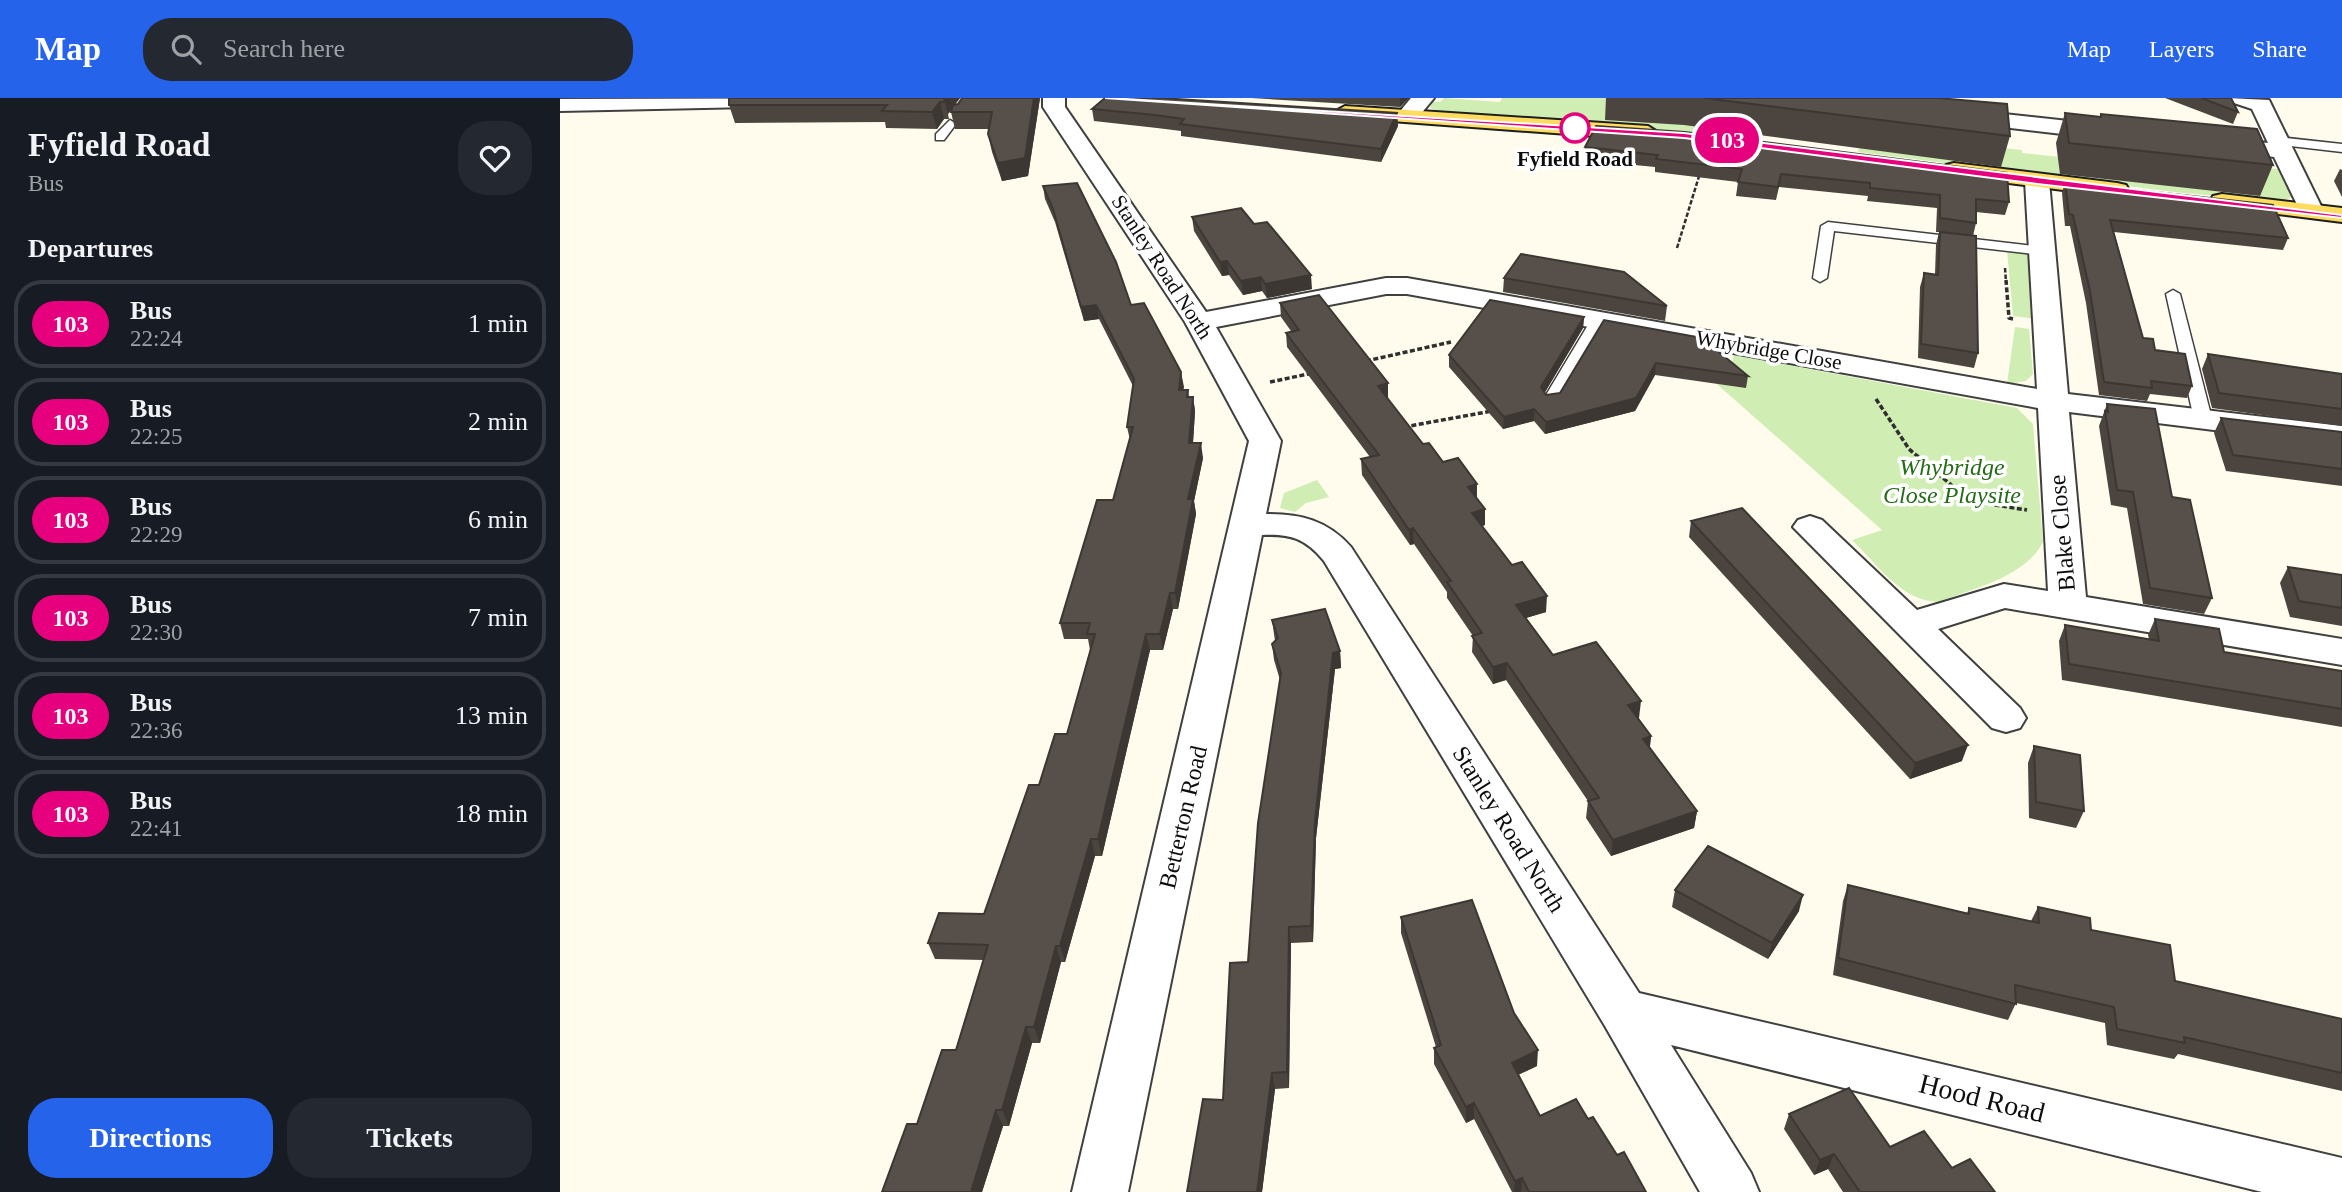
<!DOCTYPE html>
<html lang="en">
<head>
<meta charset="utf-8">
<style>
	:root { --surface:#171b24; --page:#242831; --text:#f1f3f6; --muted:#9ea1a6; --line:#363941; --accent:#2563eb }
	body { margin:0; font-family:"Times New Roman",serif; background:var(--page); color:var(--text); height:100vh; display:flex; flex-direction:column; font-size:26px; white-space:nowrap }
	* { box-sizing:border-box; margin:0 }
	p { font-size:23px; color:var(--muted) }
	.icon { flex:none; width:38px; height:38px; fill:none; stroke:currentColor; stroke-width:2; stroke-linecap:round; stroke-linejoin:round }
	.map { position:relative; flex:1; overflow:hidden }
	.details { display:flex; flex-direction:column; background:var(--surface); width:560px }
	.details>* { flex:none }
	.badge { padding:0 14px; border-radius:23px; font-size:24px; line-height:46px }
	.map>.badge { position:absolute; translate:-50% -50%; box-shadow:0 0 0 4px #fff }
	h2 { padding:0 28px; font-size:26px; line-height:63px }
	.round { display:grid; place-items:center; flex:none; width:74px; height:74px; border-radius:28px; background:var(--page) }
	.summary { display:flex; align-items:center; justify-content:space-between; height:119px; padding:0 28px }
	h1 { font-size:33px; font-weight:700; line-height:52px }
	.action { display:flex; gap:14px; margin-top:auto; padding:14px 28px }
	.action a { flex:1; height:80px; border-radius:28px; background:var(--accent); color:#fff; font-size:28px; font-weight:700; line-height:80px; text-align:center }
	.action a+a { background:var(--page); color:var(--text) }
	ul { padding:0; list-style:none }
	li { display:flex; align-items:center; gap:21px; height:88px; margin:0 14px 10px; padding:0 14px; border:4px solid var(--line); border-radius:28px }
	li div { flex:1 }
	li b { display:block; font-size:26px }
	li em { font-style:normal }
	li .badge { min-width:77px; font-weight:700; text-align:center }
	header { display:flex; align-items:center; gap:42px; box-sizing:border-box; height:98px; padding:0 35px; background:var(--accent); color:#fff }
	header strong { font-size:33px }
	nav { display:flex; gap:38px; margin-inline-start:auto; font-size:24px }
	.search { width:490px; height:63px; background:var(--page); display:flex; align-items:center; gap:18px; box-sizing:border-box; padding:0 24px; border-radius:28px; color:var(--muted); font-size:26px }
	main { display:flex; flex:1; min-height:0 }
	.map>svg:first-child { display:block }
</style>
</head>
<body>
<header>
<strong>Map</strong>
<div class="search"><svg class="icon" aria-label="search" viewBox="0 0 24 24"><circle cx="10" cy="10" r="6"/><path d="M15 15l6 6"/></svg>Search here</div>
<nav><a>Map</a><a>Layers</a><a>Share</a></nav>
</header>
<main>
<section class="details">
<div class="summary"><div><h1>Fyfield Road</h1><p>Bus</p></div><a class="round"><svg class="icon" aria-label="heart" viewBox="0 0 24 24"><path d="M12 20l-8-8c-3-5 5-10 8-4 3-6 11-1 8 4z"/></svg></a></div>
<h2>Departures</h2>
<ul>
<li><span class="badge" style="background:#e6007e;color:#fff">103</span><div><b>Bus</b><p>22:24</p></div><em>1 min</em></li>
<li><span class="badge" style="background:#e6007e;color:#fff">103</span><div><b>Bus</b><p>22:25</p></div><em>2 min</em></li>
<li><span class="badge" style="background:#e6007e;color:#fff">103</span><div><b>Bus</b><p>22:29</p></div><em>6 min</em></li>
<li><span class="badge" style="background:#e6007e;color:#fff">103</span><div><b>Bus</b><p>22:30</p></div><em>7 min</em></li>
<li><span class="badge" style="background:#e6007e;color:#fff">103</span><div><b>Bus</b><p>22:36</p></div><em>13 min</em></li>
<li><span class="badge" style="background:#e6007e;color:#fff">103</span><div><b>Bus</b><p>22:41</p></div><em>18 min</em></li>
</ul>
<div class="action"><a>Directions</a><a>Tickets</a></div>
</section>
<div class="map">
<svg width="1782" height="1094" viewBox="0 0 1782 1094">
	<rect width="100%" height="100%" fill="#fffced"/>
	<!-- green -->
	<g fill="#d0edb3">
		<path d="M884,0L940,4L942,0H1056L1342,40L1462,52V55L1538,63L1718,71L1732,99L1720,104L1614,94L1298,54L1300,45L1183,30L1157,36L888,16L870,10L872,3L880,4Z"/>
		<path d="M1447,152L1470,156L1476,221L1453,218Z"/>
		<path d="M1455,229L1469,231L1473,276L1466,283L1447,286Z"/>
		<path d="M1174,257L1457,310L1473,326L1483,444C1465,479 1414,490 1379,504C1342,504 1317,466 1292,442L1322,432L1150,280L1169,275Z"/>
		<path d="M757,382L769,399L746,405L735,414L720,410L724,395Z"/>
	</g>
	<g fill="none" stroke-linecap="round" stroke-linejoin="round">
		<defs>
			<g id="service">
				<path d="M390,22L396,26L384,42H376V36Z"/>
				<path d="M1718,39L1782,46V54L1714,46L1712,43Z"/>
				<path d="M1268,124L1482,149L1489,153L1482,157L1274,133L1267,180L1260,184L1253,180L1261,128Z"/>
				<path d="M1613,192L1620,196L1652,321L1643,326L1634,321L1606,196Z"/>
				<path d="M1039,217L1047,222L999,302L997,306H985L983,302L1031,222Z"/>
			</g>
			<g id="minor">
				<path d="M338,0L327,6L0,13V1Z"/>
				<path d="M483,0H505V9L646,214L826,180H847L1477,291L1465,83L1469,78H1485L1489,83L1508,296L1782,328V348L1509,314L1526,499L1782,541V567L1445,510L1378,531L1460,610L1466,620L1460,630L1446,634L1432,630L1233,429L1238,422L1250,418L1262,422L1357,512L1444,486L1488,493L1478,310L847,196H826L656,229L721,343L706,416C741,416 767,422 791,449L1079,895L1782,1060V1094H1702L1111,947L1191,1075L1199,1094H1140L1045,928L764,463C745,440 730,436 702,437L568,1094H512L689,343L625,224L483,9Z"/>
				<path d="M851,0H874L855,23H839L836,18Z"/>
				<path d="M1667,0L1709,2L1764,114L1761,119H1743L1714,59L1647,51L1644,46L1655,39L1708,45L1692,11L1671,4Z"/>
				<path d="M1398,11L1554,28L1565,35L1554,42L1390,23L1387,18Z"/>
			</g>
			<g id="primary">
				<path d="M785,8L1088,28L1099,35L1088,42L777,19L774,14Z"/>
				<path d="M1394,65L1557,85L1566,87L1569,92L1566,97L1557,99L1386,77L1382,72L1386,67Z"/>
				<path d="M1662,96L1782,110V124L1653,108L1650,103L1653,98Z"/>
			</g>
		</defs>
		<!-- service casing -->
		<use href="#service" stroke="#404040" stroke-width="3"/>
		<!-- minor casing -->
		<use href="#minor" stroke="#404040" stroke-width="4"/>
		<!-- primary casing -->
		<use href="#primary" stroke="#1e1e1e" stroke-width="4"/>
		<!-- path-far1 -->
		<g stroke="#2f2f2f" stroke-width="2.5" stroke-dasharray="4.5 2" stroke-linecap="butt">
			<path d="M1117,150L1140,75"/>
			<path d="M1445,170L1446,184"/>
		</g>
		<!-- path -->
		<g stroke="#2f2f2f" stroke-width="3.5" stroke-dasharray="5 2.5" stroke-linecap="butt">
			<path d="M1446,182L1449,220L1453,221"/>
			<path d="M806,263L891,244"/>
			<path d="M710,284L753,275"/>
			<path d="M1316,301L1349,351L1410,403L1467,412"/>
			<path d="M844,329L932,313"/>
		</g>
		<!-- service -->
		<use href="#service" fill="#fff" fill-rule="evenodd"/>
		<!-- minor -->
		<use href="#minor" fill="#fff" fill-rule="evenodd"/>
		<!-- primary -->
		<use href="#primary" fill="#ffdc5d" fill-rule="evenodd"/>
	</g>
	<!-- wall -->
	<g fill="#4b443f">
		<path d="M169,0H400L395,6H398L402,0H480L468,78L442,83L432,54L428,36L429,31H395L391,14L392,11L388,16L389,21H384L377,31L326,30L325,24L175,25L169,7Z"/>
		<path d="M691,0H849L840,9Z"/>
		<path d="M1046,0H1378L1450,38L1441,69L1124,27L1045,22Z"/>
		<path d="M1605,0H1671L1678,14L1673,26Z"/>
		<path d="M532,11L837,15L838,28L821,64L621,38V33L597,30L534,23Z"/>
		<path d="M1505,15L1540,19L1541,16L1713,67L1700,98L1500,76L1496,45Z"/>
		<path d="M1036,28L1449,104L1445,117L1416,114V125L1413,138L1418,255L1414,270L1358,260L1360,189L1364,175L1375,176L1376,147L1379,134H1376L1377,110L1307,103L1308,98L1219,89L1216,102L1176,98L1178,84L1095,74V69L1024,62L1025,49Z"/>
		<path d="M1780,71L1782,72V99L1774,83Z"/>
		<path d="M1505,84L1728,140L1723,152L1554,134L1583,240L1632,288L1627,300L1590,296L1587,303L1539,297L1526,205L1510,128H1505L1502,95Z"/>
		<path d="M483,88L621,274L623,292H628L629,299H633L635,313L633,345L643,360L634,403L636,416L618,511H613L603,552H590L542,758H535L505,864H501L480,945H472L449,1028H443L422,1094H322L396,952L424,862L375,861L368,845L424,816L479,687L507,636L530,552L528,541H504L500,525L553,402L570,342L567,329L573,288L539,221L524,223L495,124L485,101Z"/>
		<path d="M632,119L752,191L707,200L702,193L683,197L669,177L662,178L634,133Z"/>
		<path d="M944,180L1107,208L1105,223L943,194Z"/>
		<path d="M720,205L828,285L827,300L863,346L883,364L917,386V400L925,427L922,428L986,514L966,520L993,557L1079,620H1078L1091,638L1090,649L1137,713L1134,730L1051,758L1026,720L1028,703L946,582L933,586L912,554L913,538L887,500V494L854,446L850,447L802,377L801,361L810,359L727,249L726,235L731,233L721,219Z"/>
		<path d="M1024,219L1023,230L985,294L986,297L1000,295L1044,222L1188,278L1186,290L1095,277L1075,313L985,336L974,323L943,331L889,269V257Z"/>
		<path d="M1648,256L1782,276V328L1652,310L1642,271Z"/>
		<path d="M1547,306L1612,399L1652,500L1644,516L1583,506L1567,410L1551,407L1539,328Z"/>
		<path d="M1661,320L1782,334V388L1666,373L1654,335Z"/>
		<path d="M1131,423L1402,663L1350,681L1129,439Z"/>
		<path d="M1728,469L1782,477V528L1730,519L1720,485Z"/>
		<path d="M1595,521L1664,554L1782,573V629L1502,582L1499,543L1505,527L1589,541L1588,537Z"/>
		<path d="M712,522L780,553L781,570L775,571L756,740L753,844L731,845L729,990L715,991L702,1094H627L663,1002L688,864L720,582L714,562L712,546L715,543Z"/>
		<path d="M1474,648L1524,713L1516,730L1469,720L1468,665Z"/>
		<path d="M1288,787L1407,815L1409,810L1471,823L1478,809L1531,832L1615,883L1782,921V993L1618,956L1614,961L1547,947L1545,925L1456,905L1448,922L1273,877L1283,803Z"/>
		<path d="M1115,792L1239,813L1208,861L1112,809Z"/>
		<path d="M841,819L954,915L977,968L958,977L980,1018L1028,1021L1086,1094H952L914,1021L906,1025L874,966V950L876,949L841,835Z"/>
		<path d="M1229,1016L1392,1070L1435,1094H1283L1268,1071L1254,1077L1224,1031Z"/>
	</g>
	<!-- shaded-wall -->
	<g fill="#3d3733">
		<path d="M384,0H400L388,16Z"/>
		<path d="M474,0H480L468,78L442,83L438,65Z"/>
		<path d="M840,0H849L840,9Z"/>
		<path d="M380,4L384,21L377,31L372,14Z"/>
		<path d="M837,15L838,28L821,64V51Z"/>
		<path d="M667,163L669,177L662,178L660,164Z"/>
		<path d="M751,177L752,191L707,200L705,186Z"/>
		<path d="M701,179L702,193L683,197L681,183Z"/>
		<path d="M536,207L539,221L524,223L521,209Z"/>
		<path d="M1024,219L1023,230L981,301V289Z"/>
		<path d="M1096,265L1095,277L1075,313L985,336L986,324Z"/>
		<path d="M621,274L624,289L621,307L619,292Z"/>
		<path d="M828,285V300L818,303V288Z"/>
		<path d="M633,299L635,313L632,360L629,345Z"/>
		<path d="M974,311V323L943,331L944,319Z"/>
		<path d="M641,345L643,360L634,403L636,416L618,511L615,495L628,401Z"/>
		<path d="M917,386L916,402L908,389Z"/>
		<path d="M925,411V427L912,431V415Z"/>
		<path d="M853,430L854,446L850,447L849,432Z"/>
		<path d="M610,495L613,511L603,552L600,536Z"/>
		<path d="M987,498L986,514L955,523L956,507Z"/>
		<path d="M586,536L590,552L542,758L538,741Z"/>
		<path d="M780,553L781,570L775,571L756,740L753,844L751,828L755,723L773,555Z"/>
		<path d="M947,565L946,582L933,586V569Z"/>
		<path d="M1081,603L1079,620L1066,624L1068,607Z"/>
		<path d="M1091,638L1089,654L1083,641Z"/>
		<path d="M1408,647L1402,663L1350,681L1355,665Z"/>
		<path d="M1137,713L1134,730L1051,758L1053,742Z"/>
		<path d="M531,741L535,758L505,864L500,848Z"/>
		<path d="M1243,797L1239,813L1208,861L1212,845Z"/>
		<path d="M729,829L731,845L729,990L727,974Z"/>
		<path d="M496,848L501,864L480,945L474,929Z"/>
		<path d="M466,929L472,945L449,1028L442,1012Z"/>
		<path d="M978,952L977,968L951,980L952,965Z"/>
		<path d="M712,975L715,991L702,1094H697Z"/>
		<path d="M914,1005V1021L906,1025V1009Z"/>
		<path d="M436,1012L443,1028L422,1094H411Z"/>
		<path d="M1274,1056L1268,1071L1254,1077L1260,1062Z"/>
		<path d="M962,1080L961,1094H954L955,1083Z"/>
	</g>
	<!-- building -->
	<g fill="#574f49" stroke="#3d3733" stroke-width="2">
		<path d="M169,0H384L385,4H380L372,14L322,13L327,7H169Z"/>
		<path d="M402,0H474L465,60L438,65L428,36L432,14H391L393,7L398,6Z"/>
		<path d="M545,0H601L837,15L821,51L620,26L624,21L595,17L532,11Z"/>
		<path d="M1144,0H1378L1447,6L1450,38Z"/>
		<path d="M1641,0H1671L1678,14Z"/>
		<path d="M1505,15L1541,19V16L1697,31L1713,67L1509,45Z"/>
		<path d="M1036,28L1125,34L1447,75L1449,104L1416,101V125L1380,120V97L1310,90V85L1221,76L1218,89L1178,84L1182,71L1096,61L1098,57L1025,49Z"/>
		<path d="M1505,84L1713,107L1728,140L1550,122L1583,240L1593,241L1595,252L1625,256L1632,288L1591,283L1592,290L1544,284L1530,193L1513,117L1509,116Z"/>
		<path d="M517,85L556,164L571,207L584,205L621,274L619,292H628L627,299H633L629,345H641L628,401H633L615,495H610L600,536H586L538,741H531L500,848H496L474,929H466L442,1012H436L411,1094H322L347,1026H357L382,952H396L428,847L368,845L379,815L424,816L469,687H479L495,636H507L535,536H527L530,525H500L537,402H553L573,329H567L574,281L536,207L521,209L493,111L483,88Z"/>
		<path d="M681,110L694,126L707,124L751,177L705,186L701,179L681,183L667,163L660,164L632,119Z"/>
		<path d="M1380,134L1416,138L1418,255L1361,246L1364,175L1378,177Z"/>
		<path d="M961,156L1064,174L1107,208L944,180Z"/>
		<path d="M759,197L828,285L818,288L863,346L869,345L883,364L898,360L917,386L908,389L925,411L912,415L952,467L962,464L987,498L956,507L993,557L1036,544L1081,603L1068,607L1091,638L1083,641L1137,713L1053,742L1028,703L1039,700L947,565L933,569L912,538L922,535L887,484L891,483L853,430L849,432L801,361L819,357L726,235L739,232L720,205Z"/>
		<path d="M930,202L1024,219L981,289L986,297L1000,295L1044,222L1142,240L1188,278L1096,265L1076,300L986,324L974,311L944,319L889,257Z"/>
		<path d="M1648,256L1782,276V311L1659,295Z"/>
		<path d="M1547,306L1595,311L1612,399L1630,402L1652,500L1590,490L1573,394L1557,392L1545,313L1548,314Z"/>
		<path d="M1661,320L1782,334V371L1673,357Z"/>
		<path d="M1182,410L1408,647L1355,665L1131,423Z"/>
		<path d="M1728,469L1782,477V510L1739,503Z"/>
		<path d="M765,511L780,553L773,555L755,723L751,828L729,829L727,974L712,975L697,1094H627L643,1001L663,1002L670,865L688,864L698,725L721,575L712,546L718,540L712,522Z"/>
		<path d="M1595,521L1659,531L1664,554L1782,573V611L1509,566L1505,527L1599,543Z"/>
		<path d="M1474,648L1520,657L1524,713L1476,704Z"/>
		<path d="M1148,748L1243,797L1212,845L1115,792Z"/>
		<path d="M1288,787L1409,816V810L1479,825L1478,809L1530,820L1531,832L1610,847L1615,883L1782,921V975L1624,939L1625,945L1557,931L1554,909L1455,887L1456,906L1278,860Z"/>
		<path d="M912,802L954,915L978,952L952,965L980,1018L1016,1001L1028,1021L1033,1019L1057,1057L1064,1054L1086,1094H969L962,1080L955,1083L914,1005L906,1009L874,950L881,947L841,819Z"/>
		<path d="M1289,990L1330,1049L1364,1033L1392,1070L1410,1061L1435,1094H1300L1274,1056L1260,1062L1229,1016Z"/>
	</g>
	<!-- line -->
	<path fill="#e6007e" stroke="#fff" stroke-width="2" d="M545,0H549L1124,35L1782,117V120L1477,86L1124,40Z"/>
	<!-- markers -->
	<circle fill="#fff" stroke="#e6007e" stroke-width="3.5" cx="1015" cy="30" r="14"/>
	<g text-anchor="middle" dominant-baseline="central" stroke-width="7" stroke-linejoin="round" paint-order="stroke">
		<!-- far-stop labels -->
		<g font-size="21" font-weight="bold" fill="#0d0d0d" stroke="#fff">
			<text x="1015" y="61">Fyfield Road</text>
		</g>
		<!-- far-street labels -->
		<g font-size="21" fill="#0d0d0d" stroke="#fff">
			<text transform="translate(602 169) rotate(57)">Stanley Road North</text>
			<text transform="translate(1209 252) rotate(10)">Whybridge Close</text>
		</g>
		<!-- park labels -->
		<g font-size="24" font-style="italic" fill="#266b17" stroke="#fff">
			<text x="1392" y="369">Whybridge<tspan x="1392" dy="28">Close Playsite</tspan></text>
		</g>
		<!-- street labels -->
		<g font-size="24" fill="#0d0d0d" stroke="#fff">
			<text transform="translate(1502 435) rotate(-95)">Blake Close</text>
			<text transform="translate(623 719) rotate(-77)">Betterton Road</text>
			<text transform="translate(949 731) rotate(58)">Stanley Road North</text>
		</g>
		<!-- near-street labels -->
		<g font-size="28" fill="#0d0d0d" stroke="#fff">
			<text transform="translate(1422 1000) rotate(14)">Hood Road</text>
		</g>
	</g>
</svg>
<b class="badge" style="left:1167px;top:42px;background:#e6007e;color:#fff">103</b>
</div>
</main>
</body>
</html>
